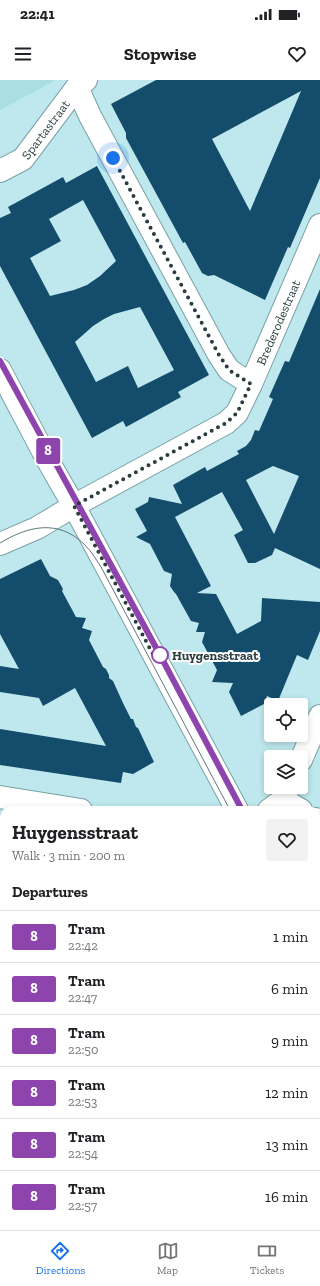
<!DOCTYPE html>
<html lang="en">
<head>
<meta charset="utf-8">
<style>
	:root { --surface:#fff; --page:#f2f2f2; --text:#202124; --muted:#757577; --line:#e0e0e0; --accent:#1a73e8 }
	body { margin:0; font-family:"Zilla Slab",serif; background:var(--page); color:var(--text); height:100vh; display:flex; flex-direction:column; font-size:15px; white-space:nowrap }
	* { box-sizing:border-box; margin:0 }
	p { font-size:13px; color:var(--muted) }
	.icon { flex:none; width:22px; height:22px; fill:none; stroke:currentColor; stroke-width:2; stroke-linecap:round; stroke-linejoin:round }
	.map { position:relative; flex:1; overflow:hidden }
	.panel { position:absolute; left:0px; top:726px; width:320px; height:424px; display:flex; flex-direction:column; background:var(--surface); border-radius:12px 12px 0 0; box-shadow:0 2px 6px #0003 }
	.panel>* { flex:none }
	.badge { padding:0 8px; border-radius:3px; font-size:14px; line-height:26px }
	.buttons { position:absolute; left:264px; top:618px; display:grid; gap:8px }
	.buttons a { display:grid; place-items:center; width:44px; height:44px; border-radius:4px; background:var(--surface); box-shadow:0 2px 6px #0003; font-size:20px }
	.you { position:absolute; width:20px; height:20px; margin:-10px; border:3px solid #fff; border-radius:50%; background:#1a73e8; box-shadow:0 0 0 6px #1a73e833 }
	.map>.badge { position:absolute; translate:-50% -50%; box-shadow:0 0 0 2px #fff }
	h2 { padding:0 12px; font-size:15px; line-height:36px }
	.round { display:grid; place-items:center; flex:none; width:42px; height:42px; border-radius:4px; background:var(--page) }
	.overview { display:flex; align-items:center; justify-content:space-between; height:68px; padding:0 12px }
	h1 { font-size:19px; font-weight:800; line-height:30px }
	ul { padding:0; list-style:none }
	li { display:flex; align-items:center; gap:12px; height:52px; padding:0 12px; border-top:1px solid var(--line) }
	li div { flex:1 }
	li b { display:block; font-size:15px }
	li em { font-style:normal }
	li .badge { min-width:44px; font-weight:700; text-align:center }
	.status { display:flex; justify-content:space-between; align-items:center; height:28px; padding:0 20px; background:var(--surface); direction:ltr }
	.status svg { height:11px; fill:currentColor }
	header { display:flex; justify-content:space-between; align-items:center; height:52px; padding:0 12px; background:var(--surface); font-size:18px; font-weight:800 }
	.tab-bar { display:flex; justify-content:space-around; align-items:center; height:56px; border-top:1px solid var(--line); background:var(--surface); font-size:11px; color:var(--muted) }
	.tab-bar a { display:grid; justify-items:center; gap:2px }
	.tab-bar .selected { color:var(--accent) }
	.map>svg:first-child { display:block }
</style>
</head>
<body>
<div class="status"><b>22:41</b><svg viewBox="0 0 49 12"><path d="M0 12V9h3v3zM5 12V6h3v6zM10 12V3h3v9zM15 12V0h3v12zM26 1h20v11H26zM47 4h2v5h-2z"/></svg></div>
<header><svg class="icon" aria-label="menu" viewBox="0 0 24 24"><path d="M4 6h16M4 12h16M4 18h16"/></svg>Stopwise<svg class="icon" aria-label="heart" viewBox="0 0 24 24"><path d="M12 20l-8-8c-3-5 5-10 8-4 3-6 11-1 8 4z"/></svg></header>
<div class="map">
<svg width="320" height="1150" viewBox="0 0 320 1150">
	<rect width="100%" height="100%" fill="#bee8ed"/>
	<!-- built -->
	<path fill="#aadee4" d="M0,0H56L0,30Z"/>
	<!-- green -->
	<g fill="#abc9a3">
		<path d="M316,763L320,765V784L316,777Z"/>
		<path d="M316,857L320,864V907L316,899Z"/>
		<path d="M316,995L320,996V1098L316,1096Z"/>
		<path d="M164,1146H180V1150H161Z"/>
		<path d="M186,1146H283L276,1150H186Z"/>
	</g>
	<!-- building -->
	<g fill="#144c6c" fill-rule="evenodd">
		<path d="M156,0H320V98L290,168L288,167L265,220L214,195L208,196L202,193L185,162L183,163L126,58V53L111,24ZM301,11L279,63L250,131L212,59Z"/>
		<path d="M97,86L209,295L178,312L181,317L126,347L123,341L92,358L0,186V138L11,133L8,127L63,97L66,103ZM83,120L116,181L100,196L87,205L74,210L50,216L30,178L61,161L49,139ZM140,227L174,290L138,308L128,286L96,302L75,262L93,246L104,239L114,234Z"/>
		<path d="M320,209V489L275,468L272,475L255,483H248L234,455L243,450L222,412L175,437L211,506L197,513L216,514L237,554L261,541L262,518L320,522V551L308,580L297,575L278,621L267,616L264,624L241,636L229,612L233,603L212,602L217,590L202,562L205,552H196L199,543L191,541L176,514L174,512L170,506L172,494L164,491L150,464L136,457L147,451L135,429L148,422L149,417L182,424L173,405L205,387L207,391L239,374L237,371L246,366L251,360L255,350L259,351L273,319L269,317L285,281L289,282ZM273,386L299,396L274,454L246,400Z"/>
		<path d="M41,479L50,496L58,500L63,509L62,511L76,537L86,538L82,548L92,551L89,560L103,587L106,589L109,595V598L113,601L123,623L131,639H133L136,647L138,648L154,682L133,694L123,692L121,703L0,685V649L106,666L75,608L43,626L39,618L0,612V586L19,589L0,554V499Z"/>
	</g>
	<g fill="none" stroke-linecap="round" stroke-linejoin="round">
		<defs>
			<g id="street">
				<path d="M77,7L90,36L219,275L229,290L251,304"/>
				<path id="s1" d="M0,91L23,79L77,7L86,0"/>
				<path d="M0,290L47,379L74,426L237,730"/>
				<path id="s2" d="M0,464L37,448L77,424L226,343L237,333L251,304L320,145"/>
				<path d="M301,680L320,636"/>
				<path d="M0,717L81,730"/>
				<path d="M283,720L301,730"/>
				<path d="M269,730L283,720L289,707"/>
				<path d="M316,739L320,741"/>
				<path d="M316,842L320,850"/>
				<path d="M316,915L320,922"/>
				<path d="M0,923L4,924"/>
				<path d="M0,1008L4,1003"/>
				<path d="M137,1150L140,1146"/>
				<path d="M299,1150L306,1146"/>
			</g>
		</defs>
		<!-- street casing -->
		<use href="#street" stroke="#79a1a6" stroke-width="24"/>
		<!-- street -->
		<use href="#street" stroke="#fff" stroke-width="22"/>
		<!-- tram -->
		<g stroke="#5d777a" stroke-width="1">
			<path d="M0,281L160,575L242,730"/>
			<path d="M0,463C28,446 58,439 84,464C91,471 96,479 101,487L230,730"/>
			<path d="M316,867L320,874"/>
			<path d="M316,890L320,898"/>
		</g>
	</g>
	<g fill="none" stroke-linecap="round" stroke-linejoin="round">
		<defs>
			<path id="line" d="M0,281L160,575L242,730"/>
		</defs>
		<!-- line casing -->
		<use href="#line" stroke="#fff" stroke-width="9"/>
		<!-- line -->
		<use href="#line" stroke="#8e44ad" stroke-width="6"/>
		<!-- walk -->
		<path stroke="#2c3d3f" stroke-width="4" stroke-dasharray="0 7.2" d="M113,78L219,275L229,290L251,304L237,333L226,343L74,426L155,578L160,575"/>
	</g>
	<!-- markers -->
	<circle fill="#fff" stroke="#8e44ad" stroke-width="2" cx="160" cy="575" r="8"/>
	<g text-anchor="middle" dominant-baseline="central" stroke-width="4" stroke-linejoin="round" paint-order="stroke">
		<!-- street labels -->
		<g font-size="13" fill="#2c3d3f" stroke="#fff">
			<text stroke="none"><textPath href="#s1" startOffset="63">Spartastraat</textPath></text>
			<text stroke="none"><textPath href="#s2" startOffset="371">Brederodestraat</textPath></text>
		</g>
		<!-- stop labels -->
		<g font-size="13" font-weight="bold" fill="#2c3d3f" stroke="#fff" text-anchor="start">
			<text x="172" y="575">Huygensstraat</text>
		</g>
	</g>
</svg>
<div class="buttons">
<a><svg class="icon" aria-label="locate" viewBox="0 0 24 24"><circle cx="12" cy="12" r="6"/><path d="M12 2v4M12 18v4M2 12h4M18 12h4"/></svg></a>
<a><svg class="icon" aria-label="layers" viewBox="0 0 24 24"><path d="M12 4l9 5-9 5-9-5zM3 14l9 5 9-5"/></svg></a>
</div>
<div class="you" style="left:113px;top:78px"></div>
<b class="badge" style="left:48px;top:371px;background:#8e44ad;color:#fff">8</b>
<section class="panel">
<div class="overview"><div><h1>Huygensstraat</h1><p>Walk · 3 min · 200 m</p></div><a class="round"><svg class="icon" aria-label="heart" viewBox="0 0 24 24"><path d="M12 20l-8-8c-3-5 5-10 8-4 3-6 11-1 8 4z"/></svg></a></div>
<h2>Departures</h2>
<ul>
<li><span class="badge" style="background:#8e44ad;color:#fff">8</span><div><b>Tram</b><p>22:42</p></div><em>1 min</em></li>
<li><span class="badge" style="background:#8e44ad;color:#fff">8</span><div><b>Tram</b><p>22:47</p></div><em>6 min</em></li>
<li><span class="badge" style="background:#8e44ad;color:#fff">8</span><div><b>Tram</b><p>22:50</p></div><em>9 min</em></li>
<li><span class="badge" style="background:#8e44ad;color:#fff">8</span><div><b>Tram</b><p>22:53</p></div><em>12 min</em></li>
<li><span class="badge" style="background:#8e44ad;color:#fff">8</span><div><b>Tram</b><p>22:54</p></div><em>13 min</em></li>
<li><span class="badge" style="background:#8e44ad;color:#fff">8</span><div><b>Tram</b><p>22:57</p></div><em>16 min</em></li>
</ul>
</section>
</div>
<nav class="tab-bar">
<a class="selected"><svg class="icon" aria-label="directions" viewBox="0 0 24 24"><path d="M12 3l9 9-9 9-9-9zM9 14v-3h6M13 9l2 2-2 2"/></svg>Directions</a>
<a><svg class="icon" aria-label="map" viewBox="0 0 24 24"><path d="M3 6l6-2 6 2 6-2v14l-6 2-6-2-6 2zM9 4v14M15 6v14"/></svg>Map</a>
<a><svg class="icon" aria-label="tickets" viewBox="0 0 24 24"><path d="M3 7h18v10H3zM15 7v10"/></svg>Tickets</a>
</nav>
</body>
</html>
